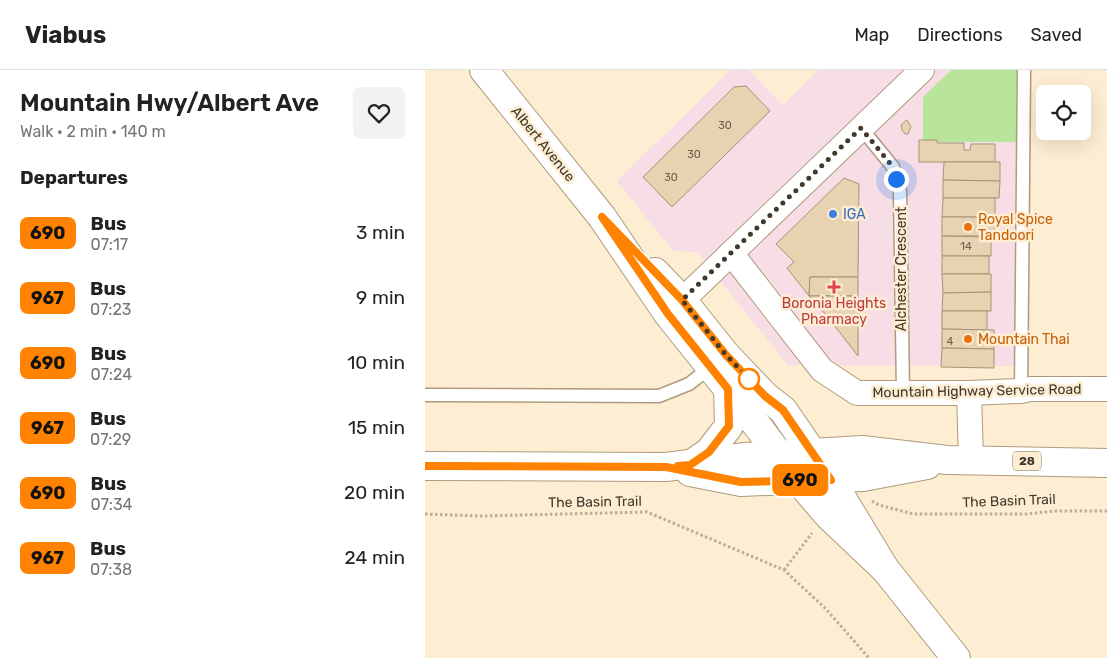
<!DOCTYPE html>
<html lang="en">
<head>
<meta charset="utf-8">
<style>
	:root { --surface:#fff; --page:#f2f2f2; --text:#222; --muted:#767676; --line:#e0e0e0 }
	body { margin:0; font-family:Rubik,sans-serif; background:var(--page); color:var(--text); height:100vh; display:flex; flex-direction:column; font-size:19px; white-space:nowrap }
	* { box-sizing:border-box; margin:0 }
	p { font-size:16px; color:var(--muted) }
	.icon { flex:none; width:28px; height:28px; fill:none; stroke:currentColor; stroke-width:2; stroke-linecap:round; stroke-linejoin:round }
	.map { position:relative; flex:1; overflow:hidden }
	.side { display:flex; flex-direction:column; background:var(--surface); width:425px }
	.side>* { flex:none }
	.badge { padding:0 10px; border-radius:8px; font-size:18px; line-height:32px }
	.tools { position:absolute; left:611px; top:15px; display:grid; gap:10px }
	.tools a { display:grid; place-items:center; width:55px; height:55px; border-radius:8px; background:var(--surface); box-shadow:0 5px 20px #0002; font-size:25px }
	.you { position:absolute; width:25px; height:25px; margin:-12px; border:4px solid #fff; border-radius:50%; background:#1a73e8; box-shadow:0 0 0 8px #1a73e833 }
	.map>.badge { position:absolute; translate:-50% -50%; box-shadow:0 0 0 2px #fff }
	h2 { padding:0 20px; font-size:19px; line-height:45px }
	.round { display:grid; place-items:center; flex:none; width:52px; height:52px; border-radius:8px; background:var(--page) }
	.head { display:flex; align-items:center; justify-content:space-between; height:85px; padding:0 20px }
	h1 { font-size:24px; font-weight:600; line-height:38px }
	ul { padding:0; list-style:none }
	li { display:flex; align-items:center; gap:15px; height:65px; padding:0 20px }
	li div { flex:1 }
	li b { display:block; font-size:19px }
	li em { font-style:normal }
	li .badge { min-width:55px; font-weight:700; text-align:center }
	header { display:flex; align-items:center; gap:30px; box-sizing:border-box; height:70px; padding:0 25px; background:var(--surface); border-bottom:1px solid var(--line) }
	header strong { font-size:24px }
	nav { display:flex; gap:28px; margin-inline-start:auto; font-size:18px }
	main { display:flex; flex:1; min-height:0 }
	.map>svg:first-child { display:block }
</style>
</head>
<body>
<header>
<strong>Viabus</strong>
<nav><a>Map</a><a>Directions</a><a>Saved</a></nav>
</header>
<main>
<section class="side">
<div class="head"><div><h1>Mountain Hwy/Albert Ave</h1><p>Walk · 2 min · 140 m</p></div><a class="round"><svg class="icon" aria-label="heart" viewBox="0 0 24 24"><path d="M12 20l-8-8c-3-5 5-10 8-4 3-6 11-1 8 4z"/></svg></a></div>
<h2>Departures</h2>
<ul>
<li><span class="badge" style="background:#ff8200;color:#111">690</span><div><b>Bus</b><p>07:17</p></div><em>3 min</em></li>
<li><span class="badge" style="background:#ff8200;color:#111">967</span><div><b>Bus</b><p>07:23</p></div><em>9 min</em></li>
<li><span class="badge" style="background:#ff8200;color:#111">690</span><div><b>Bus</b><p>07:24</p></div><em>10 min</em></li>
<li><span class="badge" style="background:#ff8200;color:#111">967</span><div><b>Bus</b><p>07:29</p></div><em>15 min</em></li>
<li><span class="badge" style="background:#ff8200;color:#111">690</span><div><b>Bus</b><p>07:34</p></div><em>20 min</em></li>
<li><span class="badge" style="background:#ff8200;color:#111">967</span><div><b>Bus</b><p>07:38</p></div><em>24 min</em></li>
</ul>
</section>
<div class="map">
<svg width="682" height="588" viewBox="0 0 682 588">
	<rect width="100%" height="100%" fill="#fdedd2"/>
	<!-- commercial -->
	<path fill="#f6dde6" d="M306,0H324L358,35L394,0H526L498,27L591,72L592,0H606L604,296L363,295L272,182L248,181L192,111Z"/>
	<!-- green -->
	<path fill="#b8e49c" d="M526,0H592L591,72H498V27Z"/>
	<!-- building -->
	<g fill="#e7d3b2" stroke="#a69373">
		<path d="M321,16L345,41L247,137L218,107L309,17Z"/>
		<path d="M482,50L486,57L483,64H480L477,60L476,55Z"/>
		<path d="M494,70H512V73H539V80H545L546,74H570V92H494Z"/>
		<path d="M519,92H575V111L518,110Z"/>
		<path d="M419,108L434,114L433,207H385L384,226L362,198L369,192L351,174Z"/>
		<path d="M518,110L575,111L574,128H518Z"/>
		<path d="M518,128H570V147H517Z"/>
		<rect x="517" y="147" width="53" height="19"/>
		<path d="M517,166L566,167V186H517Z"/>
		<rect x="517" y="186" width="47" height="18"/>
		<path d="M517,204H566V222L518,223Z"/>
		<path d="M385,207H433V226H384Z"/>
		<path d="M566,222V241H517L518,223Z"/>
		<path d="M384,226H433V247L402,246Z"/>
		<path d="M517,241H562V260L517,259Z"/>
		<path d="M402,246L433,247V286Z"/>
		<path d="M517,259L569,260V279L517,278Z"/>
		<path d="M517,278L569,279V298L516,297Z"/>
	</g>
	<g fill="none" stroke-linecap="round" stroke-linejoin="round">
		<defs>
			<g id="service">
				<path d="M436,58L468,97L475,121L478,322"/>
				<path d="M596,321L599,0"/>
				<path d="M0,325L234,326L264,314L287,296"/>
			</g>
			<g id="minor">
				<path d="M306,183L397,300L432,323H544L596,321L605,319H682"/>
				<path d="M244,243L497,0"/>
				<path d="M544,323L546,390"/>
			</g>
			<g id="secondary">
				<path d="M59,0L177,147L243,244L334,358L373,410L403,445L460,499"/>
				<path d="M230,202L257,230L301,285L340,326L358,340L406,410L460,499L531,588"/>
				<path d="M265,395L284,382L304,356L303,319"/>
			</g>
			<g id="primary">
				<path d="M0,396L241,397L320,387L437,380L522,390L682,393"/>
				<path d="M265,402L316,412L438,407L502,395"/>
			</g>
		</defs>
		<!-- service casing -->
		<use href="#service" stroke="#af9b7c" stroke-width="15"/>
		<!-- minor casing -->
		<use href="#minor" stroke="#af9b7c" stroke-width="26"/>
		<!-- secondary casing -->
		<use href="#secondary" stroke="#af9b7c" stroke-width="30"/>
		<!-- primary casing -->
		<use href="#primary" stroke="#af9b7c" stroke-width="30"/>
		<!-- path -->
		<g stroke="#bbad97" stroke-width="3" stroke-dasharray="2.5 2.5" stroke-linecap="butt">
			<path d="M447,431L454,435L488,444H602L629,441H682"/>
			<path d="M0,444L55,446L222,442L359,500L400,538L444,588"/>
			<path d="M359,500L387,463"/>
		</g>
		<!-- service -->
		<use href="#service" stroke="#fff" stroke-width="12"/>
		<!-- minor -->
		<use href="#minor" stroke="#fff" stroke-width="24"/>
		<!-- secondary -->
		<use href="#secondary" stroke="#fff" stroke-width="28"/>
		<!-- primary -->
		<use href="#primary" stroke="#fff" stroke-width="28"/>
	</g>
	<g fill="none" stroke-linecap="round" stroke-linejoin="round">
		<defs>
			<path id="line" d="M0,396L241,397L316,412L406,410L358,340L340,326L301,285L257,230L177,147L243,244L303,319L304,356L284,382L265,395L253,396"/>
		</defs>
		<!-- line casing -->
		<use href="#line" stroke="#fff" stroke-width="11"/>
		<!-- line -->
		<use href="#line" stroke="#ff8200" stroke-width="8"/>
		<!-- walk -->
		<path stroke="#41392b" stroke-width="5" stroke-dasharray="0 9" d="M324,309L327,312L301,285L257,230L436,58L468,97L471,109"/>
	</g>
	<!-- markers -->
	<circle fill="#3f7fe0" stroke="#fdedd2" stroke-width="2" cx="408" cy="144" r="5"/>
	<g fill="#e8710a" stroke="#fdedd2" stroke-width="2">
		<circle cx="543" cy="157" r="5"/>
		<circle cx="543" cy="269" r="5"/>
	</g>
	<path fill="#e0444e" stroke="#fdedd2" stroke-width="2" d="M406.5 209.5h5v5h5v5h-5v5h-5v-5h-5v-5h5z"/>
	<circle fill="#fff" stroke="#ff8200" stroke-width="2.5" cx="324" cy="309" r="10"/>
	<g text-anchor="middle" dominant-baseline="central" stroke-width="5" stroke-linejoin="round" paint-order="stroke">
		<!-- number labels -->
		<g font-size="11" fill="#6a604d">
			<text x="300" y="55">30</text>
			<text x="269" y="84">30</text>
			<text x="246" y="107">30</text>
			<text x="541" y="176">14</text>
			<text x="525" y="271">4</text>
		</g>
		<!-- shield labels -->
		<rect fill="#fdedd2" stroke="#796f5d" stroke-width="1" x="588" y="381.5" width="28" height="19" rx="4"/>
		<g font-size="12" font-weight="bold" fill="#41392b">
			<text x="602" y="391">28</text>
		</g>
		<!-- street labels -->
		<g font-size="14" fill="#41392b" stroke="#fdedd2">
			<text transform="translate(118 74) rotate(51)">Albert Avenue</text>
			<text transform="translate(476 199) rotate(-90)">Alchester Crescent</text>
			<text transform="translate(552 321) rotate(-1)">Mountain Highway Service Road</text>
			<text transform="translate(584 431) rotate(-2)">The Basin Trail</text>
			<text transform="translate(170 432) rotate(-1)">The Basin Trail</text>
		</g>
		<!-- shop labels -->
		<g font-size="14" fill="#366cbe" stroke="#fdedd2" text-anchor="start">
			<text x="418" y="144">IGA</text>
		</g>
		<!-- food labels -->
		<g font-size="14" fill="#c56008" stroke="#fdedd2" text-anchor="start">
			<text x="553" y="149">Royal Spice<tspan x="553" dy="16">Tandoori</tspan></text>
			<text x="553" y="269">Mountain Thai</text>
		</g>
		<!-- health labels -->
		<g font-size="14" fill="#be3a42" stroke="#fdedd2">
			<text x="409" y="233">Boronia Heights<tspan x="409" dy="16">Pharmacy</tspan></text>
		</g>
	</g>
</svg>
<div class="tools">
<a><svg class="icon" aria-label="locate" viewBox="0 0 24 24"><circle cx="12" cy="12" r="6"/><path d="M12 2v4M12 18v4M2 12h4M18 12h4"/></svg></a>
</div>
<div class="you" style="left:471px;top:109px"></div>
<b class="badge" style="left:375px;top:410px;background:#ff8200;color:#111">690</b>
</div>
</main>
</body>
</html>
